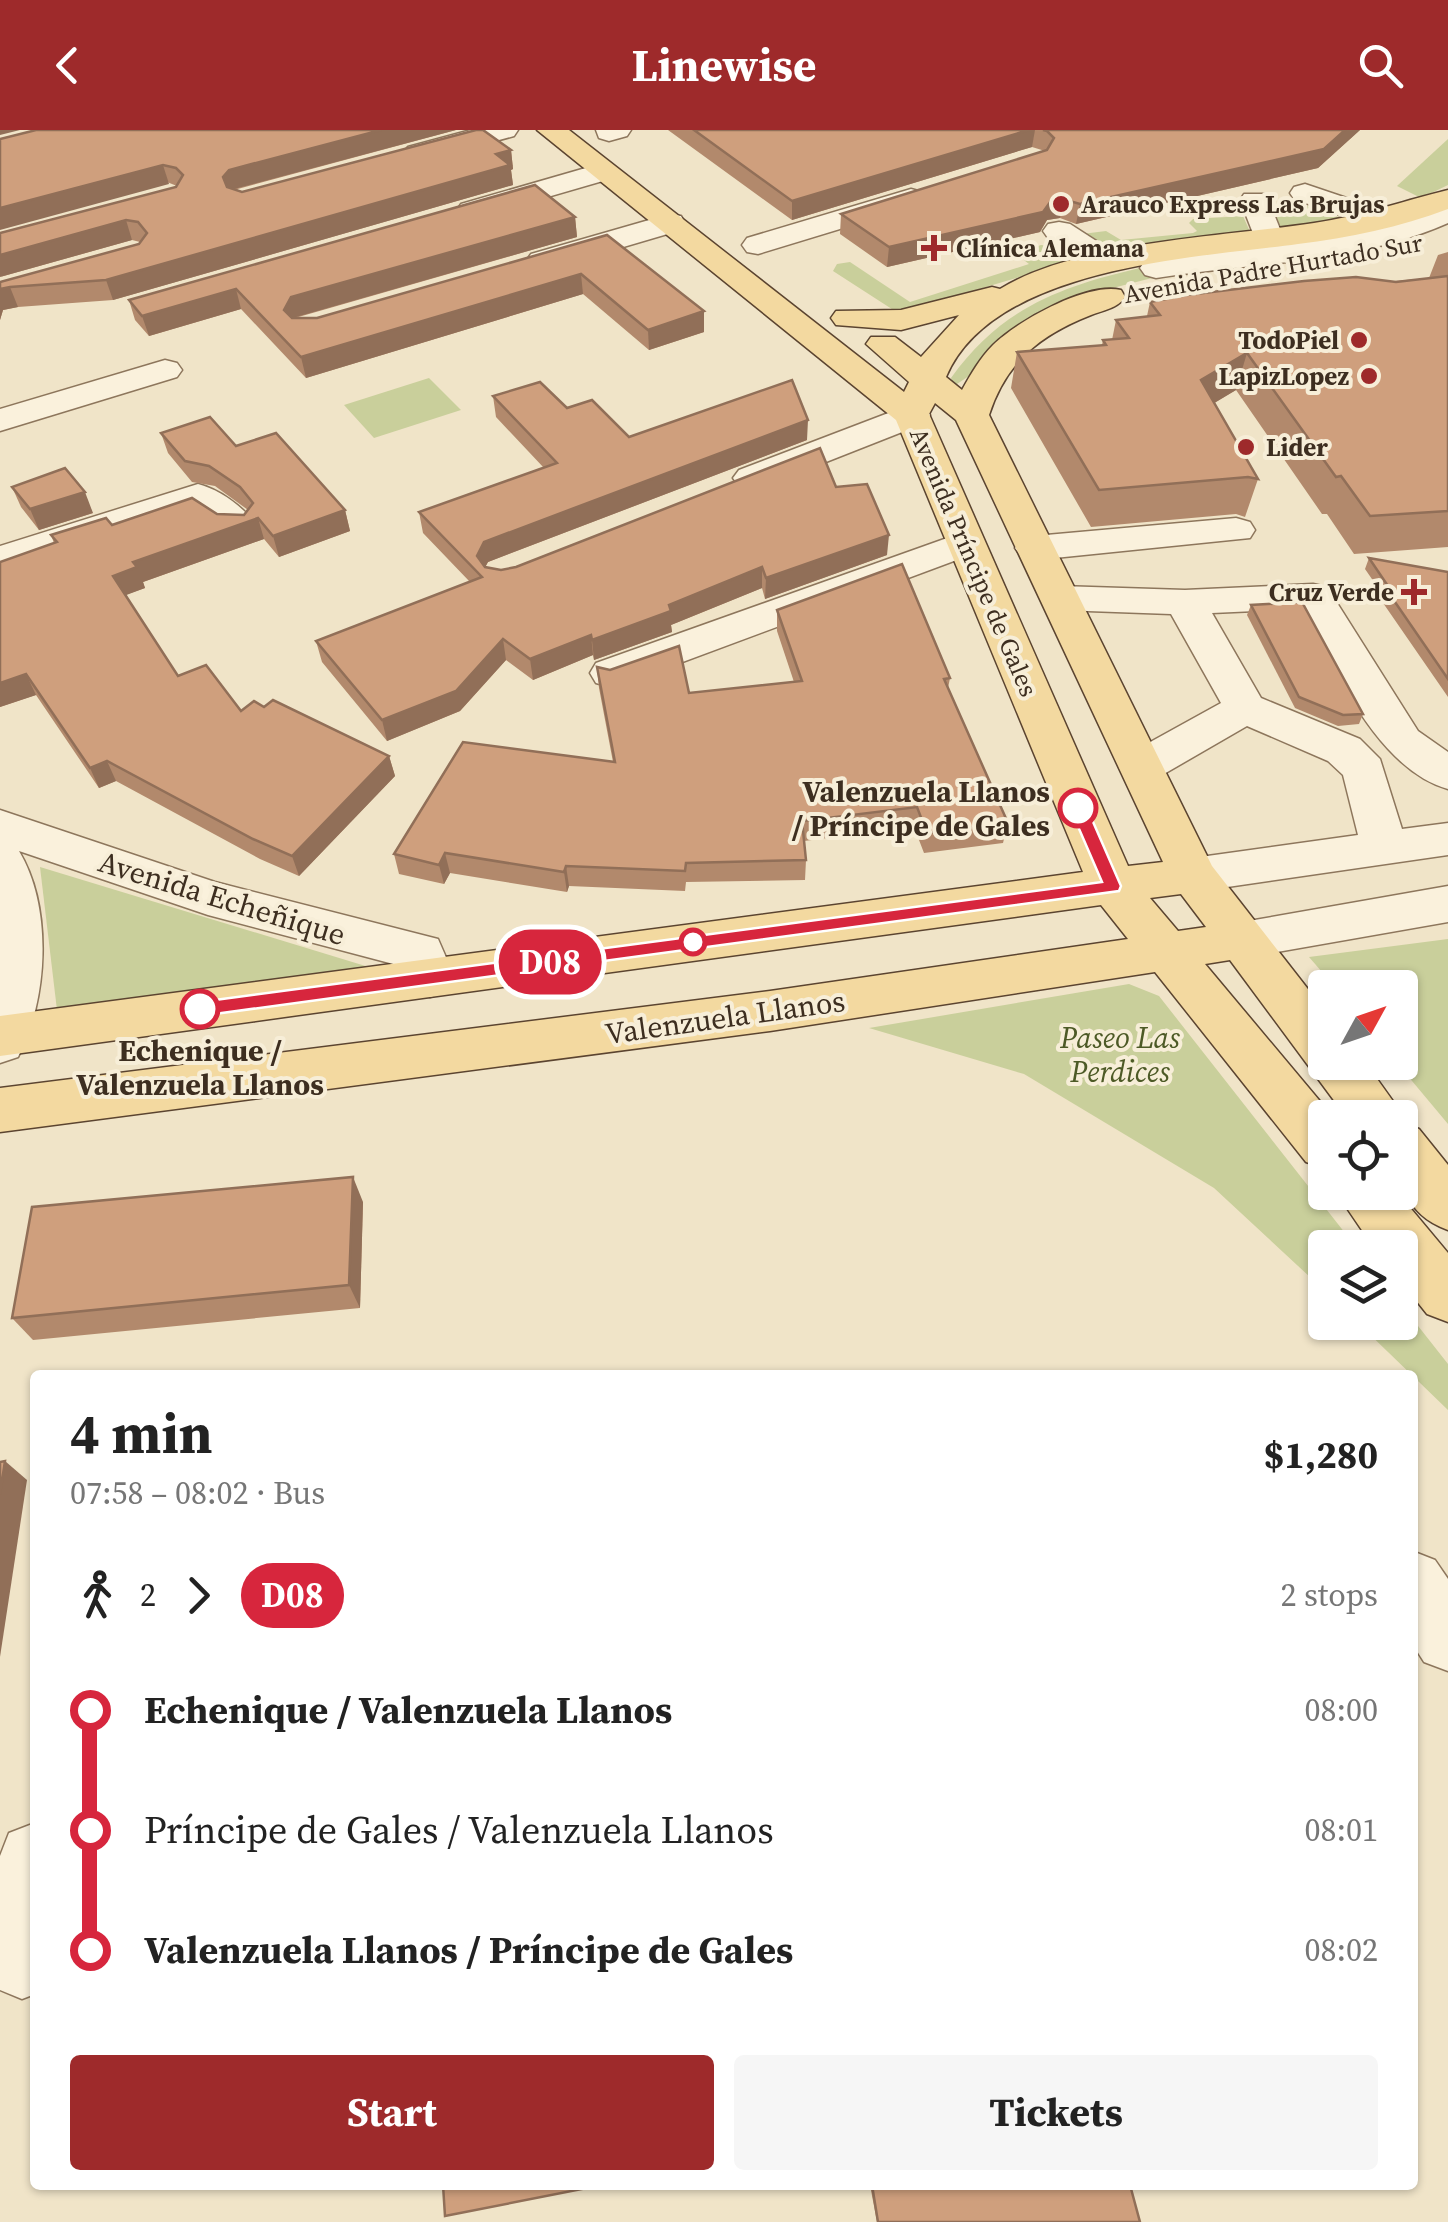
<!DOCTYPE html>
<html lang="en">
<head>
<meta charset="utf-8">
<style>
	:root { --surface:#fff; --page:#f6f6f6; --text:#222; --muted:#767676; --accent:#9e2a2b }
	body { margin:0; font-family:"Source Serif 4",serif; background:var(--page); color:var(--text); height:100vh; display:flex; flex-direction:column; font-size:38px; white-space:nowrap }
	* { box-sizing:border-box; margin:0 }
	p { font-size:32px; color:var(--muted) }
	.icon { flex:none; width:55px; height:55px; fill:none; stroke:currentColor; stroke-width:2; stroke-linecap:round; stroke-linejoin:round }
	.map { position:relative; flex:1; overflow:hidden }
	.drawer { position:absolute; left:30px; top:1240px; width:1388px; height:820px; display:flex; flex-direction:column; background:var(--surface); border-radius:10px; box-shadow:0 2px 8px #0004 }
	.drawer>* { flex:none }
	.badge { padding:0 20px; border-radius:32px; font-size:35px; line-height:65px }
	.needle { width:65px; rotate:50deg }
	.buttons { position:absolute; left:1308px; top:840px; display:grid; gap:20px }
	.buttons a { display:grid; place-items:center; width:110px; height:110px; border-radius:10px; background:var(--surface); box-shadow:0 2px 8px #0004; font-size:50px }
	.map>.badge { position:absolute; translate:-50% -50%; box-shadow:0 0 0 5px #fff }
	.legs { display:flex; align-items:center; gap:15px; height:110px; padding:0 40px; font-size:32px }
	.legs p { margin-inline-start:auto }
	.head { display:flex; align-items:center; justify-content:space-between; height:170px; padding:0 40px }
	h1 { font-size:55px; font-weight:700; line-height:75px }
	.button { display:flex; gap:20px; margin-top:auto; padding:20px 40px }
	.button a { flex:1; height:115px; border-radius:10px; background:var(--accent); color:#fff; font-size:40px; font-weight:700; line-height:115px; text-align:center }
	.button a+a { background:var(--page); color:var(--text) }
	ul { padding:0 40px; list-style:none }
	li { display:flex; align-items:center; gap:35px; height:120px; font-size:38px }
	li i { display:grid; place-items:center; width:15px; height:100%; margin:0 12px; background:currentColor }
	li i::after { content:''; width:25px; height:25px; margin:-12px; border:8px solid; border-radius:50%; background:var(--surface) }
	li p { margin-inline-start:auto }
	li:first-child i { background:linear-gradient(#0000 50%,currentColor 0) }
	li:last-child i { background:linear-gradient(currentColor 50%,#0000 0) }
	header { display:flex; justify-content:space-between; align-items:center; height:130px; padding:0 40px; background:var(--accent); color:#fff; font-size:45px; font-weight:700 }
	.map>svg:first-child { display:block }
</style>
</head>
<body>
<header><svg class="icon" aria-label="back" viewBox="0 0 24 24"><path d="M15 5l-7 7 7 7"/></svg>Linewise<svg class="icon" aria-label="search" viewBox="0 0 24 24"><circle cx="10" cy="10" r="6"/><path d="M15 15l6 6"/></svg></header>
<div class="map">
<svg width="1448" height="2092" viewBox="0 0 1448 2092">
	<rect width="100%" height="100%" fill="#f0e4c8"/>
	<!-- green -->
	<g fill="#c9cf9b">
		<path d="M1448,9V55L1421,68L1397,56Z"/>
		<path d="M1307,76L1344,89L1276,101L1266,82Z"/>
		<path d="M1243,86L1251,104L1106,123L1082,104L1106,101L1121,110L1193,103L1197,101L1189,93L1193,89Z"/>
		<path d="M1041,115L1050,116L1077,130L898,183L833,141L837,134L850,132L910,172L1029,134L1016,124Z"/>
		<path d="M1144,137L1156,147L1093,163L954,256L951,248C1002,177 1062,156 1144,137Z"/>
		<path d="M429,248L461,280L374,308L344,275Z"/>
		<path d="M40,737L395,845L59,897Z"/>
		<path d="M1448,809V994L1397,933L1400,858L1335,857L1309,827Z"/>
		<path d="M1129,854L1159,866L1356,1117L1325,1118V1161L1214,1058L1024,944L869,898Z"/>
		<path d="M1400,1173L1448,1234V1280L1358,1193L1400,1192Z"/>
	</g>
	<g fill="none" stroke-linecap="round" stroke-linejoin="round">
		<defs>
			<g id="minor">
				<path d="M471,0H518L514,6L418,32L408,29L403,23L408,17Z"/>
				<path d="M596,0H631L627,6L609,11L599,8Z"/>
				<path d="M603,33L613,36L618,42L613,48L472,89L461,86L457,80L461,74Z"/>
				<path d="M1305,54L1391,83L1395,90L1393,93L1448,73V93C1356,134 1254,132 1156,148L1145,145L1140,138L1145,131L1156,128L1258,116L1240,70L1244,64H1266L1284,109L1280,114L1377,98L1294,69L1290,63L1294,57Z"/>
				<path d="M911,59L922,62L926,68L922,74L758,124L747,122L742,115L747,108Z"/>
				<path d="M670,84L681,86L685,93L681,100L542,141L531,138L526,131L531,124Z"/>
				<path d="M1059,92L1070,94L1118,125L1123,132L1118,139H1096L1048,108L1043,101L1048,94Z"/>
				<path d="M165,230L177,233L182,240L177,247L0,301V279Z"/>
				<path d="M912,274L925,277L930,285L925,293L765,356L752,359L739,356L733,348L739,340Z"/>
				<path d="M198,354C218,359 243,376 255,394L250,402C224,408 212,394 193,379L0,441V416Z"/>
				<path d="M1236,388L1250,392L1255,400L1250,408L1035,430L1021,426L1015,418L1021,410L1035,406Z"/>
				<path d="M964,402L978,406L983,414L978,422L626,553L611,557L596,553L590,543L596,533Z"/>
				<path d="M1313,454L1327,457L1418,601L1448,622V659C1377,639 1336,539 1301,479L1212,483L1261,568L1360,609L1380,629L1402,699L1448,693V725L1193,762L1176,757L1169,745L1176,733L1193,728L1358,705L1343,645L1328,631L1247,596L1157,648L1141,652L1125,648L1119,637L1125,626L1221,573L1171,484L1060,480L1046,477L1040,468L1046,459L1060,456L1185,460Z"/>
				<path d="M0,680L215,752L438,809L455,848L448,861L430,867L412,861L401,836L208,785L19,721C53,778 48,870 18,927L0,933Z"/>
				<path d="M1448,756V792L1243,828L1226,823L1218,810L1226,797L1243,792Z"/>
				<path d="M1412,1421L1435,1430L1448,1449V1541L1424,1532L1412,1513Z"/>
				<path d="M35,1693V1864L22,1869L0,1860V1726L9,1703Z"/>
			</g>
			<g id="major">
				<path d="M537,0H569L904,262L909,252L866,214L871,207H895L921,227L959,185L901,200L836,195L831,188L836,181L901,180L992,157L1000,159C1078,111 1223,107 1314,93C1361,86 1403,71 1448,60V79C1400,97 1349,108 1298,114C1196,128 993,136 946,247L962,260C971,244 980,228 993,215C1017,191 1087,152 1121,160L1125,167C1118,178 1104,180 1091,185C1040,205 1006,232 989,285L1212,736L1325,881V932H1365L1405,988L1402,993L1419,999L1448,1035V1100C1393,1080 1400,1036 1400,988H1347L1230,830L1205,834L1334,988H1325V1038L1306,1032L1155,842L770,901L0,1002V958L770,861L1128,809L1101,775L0,926V886L1083,742L896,290ZM935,273L956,290L1163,732L1128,736L929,284ZM1181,764L1206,797L1178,801L1150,768Z"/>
				<path d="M1336,1062H1397L1448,1123V1192L1427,1184L1400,1150V1118H1374Z"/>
			</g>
		</defs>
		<!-- minor casing -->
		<use href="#minor" stroke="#8d765c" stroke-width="3"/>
		<!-- major casing -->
		<use href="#major" stroke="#5b4430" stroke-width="3"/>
		<!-- minor -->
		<use href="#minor" fill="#faf1dc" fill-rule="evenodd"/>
		<!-- major -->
		<use href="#major" fill="#f3d9a0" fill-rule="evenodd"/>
	</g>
	<!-- wall -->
	<g fill="#b2896c">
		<path d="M36,0H456L234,60L242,62L511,20L513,39L511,40L513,55L113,170L18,177L3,180L0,190V152L139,114L140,112L132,110L0,147L177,56Z"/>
		<path d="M668,0H1360L1318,38L1076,94L1060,88L1047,90L1040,102L887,137L840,104L841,84L1045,21L1032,17L792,90Z"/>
		<path d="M575,87L577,107L295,188H317L607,105L704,202L649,220L583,164L306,248L241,179L149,206L135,190L129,170Z"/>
		<path d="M1448,122V417L1354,424L1327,384H1322L1236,260L1214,273L1258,349L1245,387L1236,384L1091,397L1011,258L1017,222L1102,215L1103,210H1112L1116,190L1147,186L1150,172L1429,148L1438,125Z"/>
		<path d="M493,266L567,278L629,307L807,310L488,432L485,437L501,440L836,357L887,425L765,469L762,458L671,495L672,502L594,530L593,525L533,550L506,530L460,581L387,611L322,532L316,511L470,452L423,403L419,382L544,338L496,287Z"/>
		<path d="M161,303L236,316L345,380L350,401L279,427L264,409L143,452L145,458L125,465L178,546L241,581L264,577L389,626L395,646L299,746L260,729L116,651L99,658L36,565L0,577V432L54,413L51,405L112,395L217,384L244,385L248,380L215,356L192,352L168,323Z"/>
		<path d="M12,357L93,383L39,400L21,377Z"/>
		<path d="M1369,428L1448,442V567L1381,470L1383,465L1365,439Z"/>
		<path d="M1251,475L1363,584L1359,594L1338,596L1295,578L1247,485Z"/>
		<path d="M777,480L950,548L948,558L1008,693L1003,713L924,723L914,697L804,711L806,730L805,750L686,752L685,761L569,756L567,762L450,743L444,754L399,744L394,724L613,632L599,558L597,537L689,563L794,552L777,501Z"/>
		<path d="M363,1072L360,1178L33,1210L12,1188Z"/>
		<path d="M870,2055H1130L1140,2092H877Z"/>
	</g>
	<!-- shaded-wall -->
	<g fill="#916f58">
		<path d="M0,0H20L0,5Z"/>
		<path d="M381,0H456L234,59L228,67L223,47L229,40Z"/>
		<path d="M1029,0H1035L1032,17L792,90V71Z"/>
		<path d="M1345,0H1360L1318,38L1076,94L1080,74Z"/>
		<path d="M511,20L513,39L511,40L513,55L113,170L106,150Z"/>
		<path d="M163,35L169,54L0,100V78Z"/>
		<path d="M1063,69L1060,88L1047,90L1040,102L887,137L889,117L1051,71Z"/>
		<path d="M575,87L577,107L296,187L289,200L284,180L291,167Z"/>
		<path d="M126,90L132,110L0,147V125Z"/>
		<path d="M581,144L583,164L306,248L301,227Z"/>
		<path d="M10,157L18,177L3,180L0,190V159Z"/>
		<path d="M236,159L241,179L149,206L142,186Z"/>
		<path d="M704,181V202L649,220L648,200Z"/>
		<path d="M1247,223L1236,260L1191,287L1201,250Z"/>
		<path d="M808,290L807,310L488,432L480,447L477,426L484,412Z"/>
		<path d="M85,362L93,383L39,400L30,379Z"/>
		<path d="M345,380L350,401L279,427L273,406Z"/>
		<path d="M258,388L264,409L143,452L145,458L121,467L113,446L133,432Z"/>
		<path d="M889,405L887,425L765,469L766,448Z"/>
		<path d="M762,437V458L671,495L672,502L594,530L592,510L669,475Z"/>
		<path d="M591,505L593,525L533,550L530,529Z"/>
		<path d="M503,509L506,530L460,581L387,611L382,590Z"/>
		<path d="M26,544L36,565L0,577V553Z"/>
		<path d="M389,626L395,646L299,746L292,726Z"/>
		<path d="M107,631L116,651L99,658L90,638Z"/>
		<path d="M445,723L450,743L444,754L439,735Z"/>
		<path d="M566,736L569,756L567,762L564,742Z"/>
		<path d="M353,1047L363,1072L360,1178L349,1155Z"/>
		<path d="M5,1331L27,1350L0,1527V1364Z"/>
	</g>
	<!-- building -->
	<g fill="#cf9f7d" stroke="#916f58" stroke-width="2.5">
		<path d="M36,0H381L229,40L223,47L227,57L242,62L476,0H483L511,20L496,24L510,35L106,150L10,157L0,159V152L139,114L147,103L138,92L126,90L0,125V103L176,57L183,45L176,38L163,35L0,78V9Z"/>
		<path d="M694,0H1029L792,71Z"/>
		<path d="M1043,0H1345L1324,19L1080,74L1063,69L1051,71L1043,82L889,117L841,84L1047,20L1054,8L1047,1Z"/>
		<path d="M535,55L575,87L291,167L284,180L292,188H317L607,105L704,181L648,200L581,144L301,227L236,159L142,186L129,170Z"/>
		<path d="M1448,146V381L1370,386L1341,346L1336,347L1247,223L1201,250L1258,349L1248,347L1099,360L1017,222L1106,215L1103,210L1129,208L1116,190L1160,185L1150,172L1187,165L1304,151L1356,147L1396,152Z"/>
		<path d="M792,250L808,290L484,412L477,426L485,437L501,440L516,437L820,318L836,357L867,354L889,405L766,448L762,437L669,475L671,481L592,510L591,505L530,529L503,509L456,561L382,590L316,511L482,447L419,382L557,333L493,266L540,252L567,278L592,270L629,307Z"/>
		<path d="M210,287L236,316L276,303L345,380L273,406L258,388L133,432L137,437L113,446L178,546L206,535L241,581L254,571L264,577L273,570L389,626L292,726L253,709L107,631L90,638L26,544L0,553V432L57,412L51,405L106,388L112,395L192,368L217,384L244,385L253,373L240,357L209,336L185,331L161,303Z"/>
		<path d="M65,338L85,362L30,379L12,357Z"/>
		<path d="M1369,428L1448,442V549L1386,459H1390Z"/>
		<path d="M902,434L950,548L944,549L1008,693L927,703L917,677L802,691L806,730L686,733L685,741L566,736L564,742L445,723L439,735L394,724L463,612L615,632L597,537L610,540L679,516L689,563L802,551L777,480Z"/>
		<path d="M1302,472L1363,584L1343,585L1299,567L1251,475Z"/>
		<path d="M353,1047L349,1155L12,1188L32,1077Z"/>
		<path d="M5,1331L0,1364V1332Z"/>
		<path d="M443,2055H602L445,2086Z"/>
		<path d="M872,2055H1130L1140,2092H878Z"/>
	</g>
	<!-- line-1 -->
	<path fill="#d7263d" stroke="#fff" stroke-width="2.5" d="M1078,672L1087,678L1121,756L1119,761L200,886L192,879L200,872L1102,752L1070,678Z"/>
	<!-- markers -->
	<g fill="#9e2a2b" stroke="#f7eed8" stroke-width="4">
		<circle cx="1061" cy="74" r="10"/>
		<path d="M929 103h10v10h10v10h-10v10h-10v-10h-10v-10h10z"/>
		<circle cx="1359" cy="210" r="10"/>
		<circle cx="1369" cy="246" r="10"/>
		<circle cx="1246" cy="317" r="10"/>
		<path d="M1409 447h10v10h10v10h-10v10h-10v-10h-10v-10h10z"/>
	</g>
	<g fill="#fff" stroke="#d7263d" stroke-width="5">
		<circle cx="1078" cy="678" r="18"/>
		<circle cx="693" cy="812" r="12"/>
		<circle cx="200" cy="879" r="18"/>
	</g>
	<g text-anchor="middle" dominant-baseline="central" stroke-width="8" stroke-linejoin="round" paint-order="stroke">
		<!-- far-poi labels -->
		<g font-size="25" font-weight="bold" fill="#3d2e20" stroke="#f7eed8" text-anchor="start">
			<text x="1081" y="74">Arauco Express Las Brujas</text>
			<text x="956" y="118">Clínica Alemana</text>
			<text x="1339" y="210" text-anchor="end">TodoPiel</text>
			<text x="1349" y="246" text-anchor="end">LapizLopez</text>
			<text x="1266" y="317">Lider</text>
			<text x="1394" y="462" text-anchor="end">Cruz Verde</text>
		</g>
		<!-- far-street labels -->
		<g font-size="25" fill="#3d2e20" stroke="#f7eed8">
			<text transform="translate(1273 138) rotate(-10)">Avenida Padre Hurtado Sur</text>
			<text transform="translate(974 432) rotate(67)">Avenida Príncipe de Gales</text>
		</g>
		<!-- stop labels -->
		<g font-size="30" font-weight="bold" fill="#3d2e20" stroke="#f7eed8" text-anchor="end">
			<text x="1050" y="661">Valenzuela Llanos<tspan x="1050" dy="34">/ Príncipe de Gales</tspan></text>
			<text x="200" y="920" text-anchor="middle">Echenique /<tspan x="200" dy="34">Valenzuela Llanos</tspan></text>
		</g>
		<!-- street labels -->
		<g font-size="30" fill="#3d2e20" stroke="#f7eed8">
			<text transform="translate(222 768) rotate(17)">Avenida Echeñique</text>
			<text transform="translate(725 887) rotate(-8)">Valenzuela Llanos</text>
		</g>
		<!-- park labels -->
		<g font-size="30" font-style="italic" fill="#4d5a26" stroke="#f7eed8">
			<text x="1120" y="907">Paseo Las<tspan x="1120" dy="34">Perdices</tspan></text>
		</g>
	</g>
</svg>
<div class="buttons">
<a><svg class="needle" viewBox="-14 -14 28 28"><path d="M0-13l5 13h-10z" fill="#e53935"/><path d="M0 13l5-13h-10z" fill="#767676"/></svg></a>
<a><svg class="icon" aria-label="locate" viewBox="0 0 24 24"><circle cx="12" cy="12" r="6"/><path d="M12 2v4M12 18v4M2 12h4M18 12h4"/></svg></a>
<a><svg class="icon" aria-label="layers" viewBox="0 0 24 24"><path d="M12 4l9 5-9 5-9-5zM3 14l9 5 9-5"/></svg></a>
</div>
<b class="badge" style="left:550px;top:832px;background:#d7263d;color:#fff">D08</b>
<section class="drawer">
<div class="head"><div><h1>4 min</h1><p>07:58 – 08:02 · Bus</p></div><b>$1,280</b></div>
<div class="legs"><svg class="icon" aria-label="walk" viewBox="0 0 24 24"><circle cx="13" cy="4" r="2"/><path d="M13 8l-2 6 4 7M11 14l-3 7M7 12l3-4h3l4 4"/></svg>2<svg class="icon" aria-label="forward" viewBox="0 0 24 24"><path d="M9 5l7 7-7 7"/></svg><b class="badge" style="background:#d7263d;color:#fff">D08</b><p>2 stops</p></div>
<ul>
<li><i style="color:#d7263d"></i><b>Echenique / Valenzuela Llanos</b><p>08:00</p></li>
<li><i style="color:#d7263d"></i><span>Príncipe de Gales / Valenzuela Llanos</span><p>08:01</p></li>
<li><i style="color:#d7263d"></i><b>Valenzuela Llanos / Príncipe de Gales</b><p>08:02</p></li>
</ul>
<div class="button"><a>Start</a><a>Tickets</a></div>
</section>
</div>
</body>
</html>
